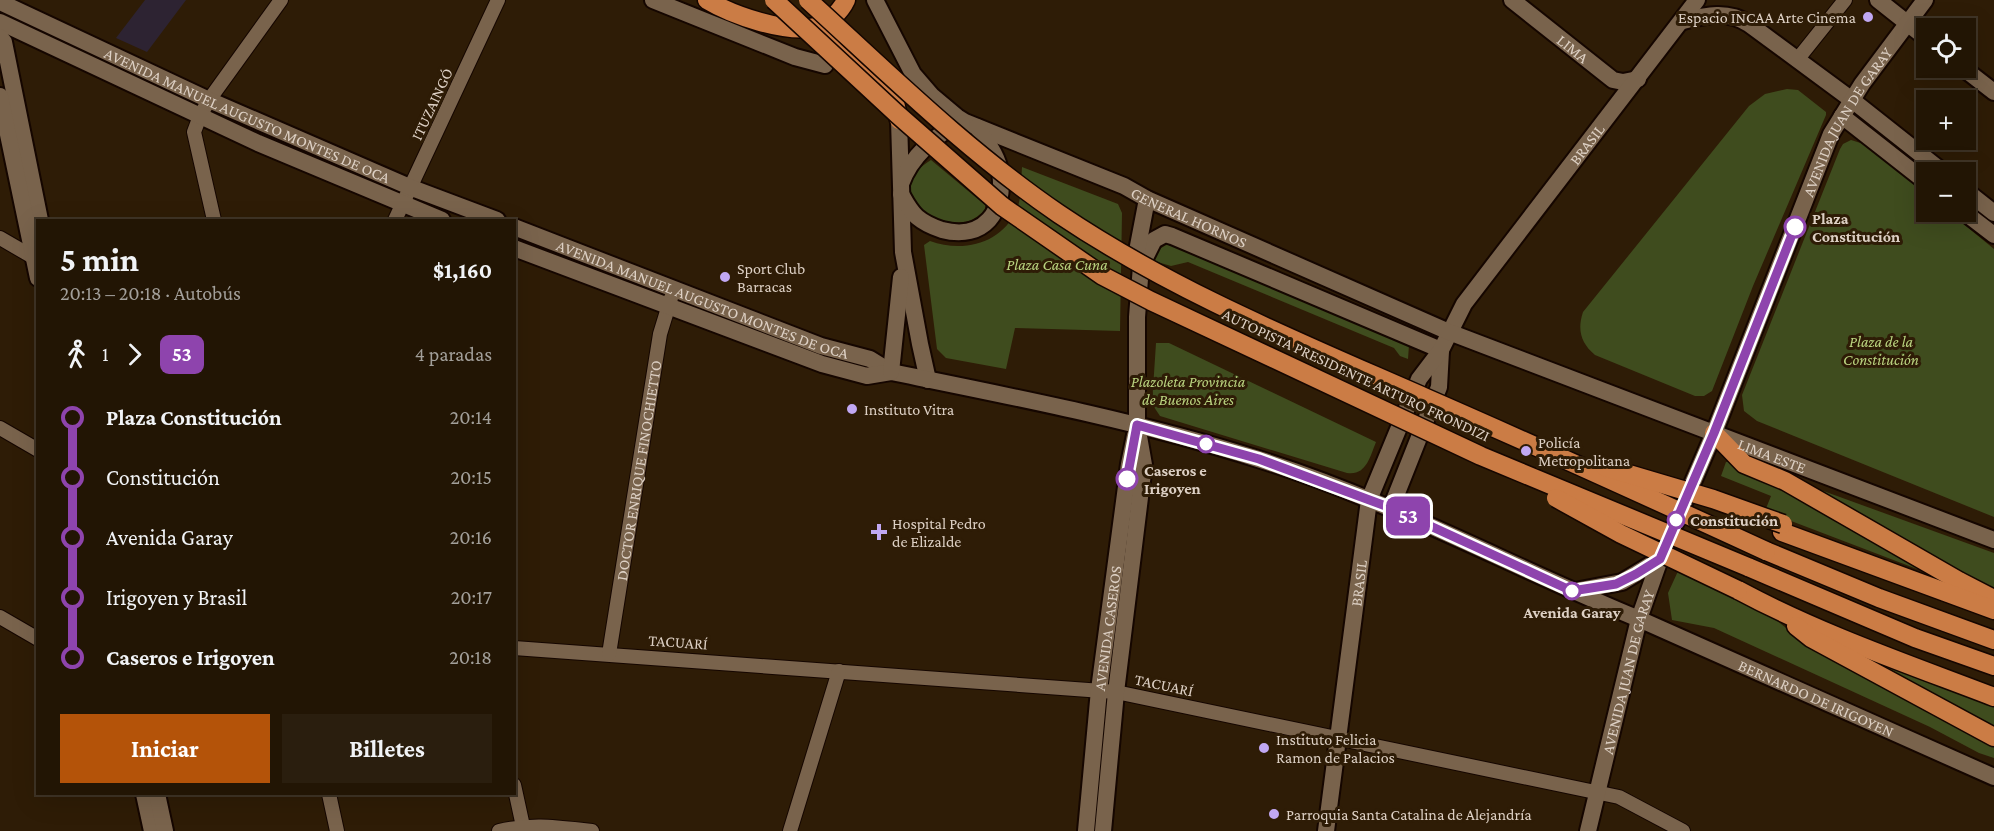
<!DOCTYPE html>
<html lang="es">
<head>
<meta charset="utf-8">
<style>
	:root { --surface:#221504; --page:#2a1e0e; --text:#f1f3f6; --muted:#a29f9a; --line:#3f3426; --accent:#b45309 }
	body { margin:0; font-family:"Crimson Pro",serif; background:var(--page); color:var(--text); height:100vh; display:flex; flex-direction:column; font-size:22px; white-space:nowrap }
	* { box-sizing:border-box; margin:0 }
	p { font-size:20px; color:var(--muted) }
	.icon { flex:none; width:33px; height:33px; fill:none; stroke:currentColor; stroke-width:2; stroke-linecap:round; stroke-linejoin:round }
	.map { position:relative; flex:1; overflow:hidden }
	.panel { position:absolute; left:36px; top:219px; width:480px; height:576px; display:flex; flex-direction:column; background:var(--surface); border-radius:0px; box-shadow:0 6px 24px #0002,0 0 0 2px var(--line) }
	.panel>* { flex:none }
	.badge { padding:0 12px; border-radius:9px; font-size:21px; line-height:39px }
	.fabs { position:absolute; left:1916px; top:18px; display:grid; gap:12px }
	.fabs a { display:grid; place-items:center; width:60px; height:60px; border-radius:0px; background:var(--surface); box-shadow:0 6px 24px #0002,0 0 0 2px var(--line); font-size:30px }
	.map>.badge { position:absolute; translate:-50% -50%; box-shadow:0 0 0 3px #fff }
	.legs { display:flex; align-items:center; gap:9px; height:66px; padding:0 24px; font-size:20px }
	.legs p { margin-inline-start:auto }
	.summary { display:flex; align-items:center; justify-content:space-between; height:102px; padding:0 24px }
	h1 { font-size:33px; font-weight:700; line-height:45px }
	.action { display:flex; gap:12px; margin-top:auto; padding:12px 24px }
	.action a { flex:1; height:69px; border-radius:0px; background:var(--accent); color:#fff; font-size:24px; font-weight:700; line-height:69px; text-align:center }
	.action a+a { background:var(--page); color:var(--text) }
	ul { padding:0 24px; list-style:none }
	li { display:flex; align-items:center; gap:21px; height:60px; font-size:22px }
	li i { display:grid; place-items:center; width:9px; height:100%; margin:0 8px; background:currentColor }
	li i::after { content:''; width:15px; height:15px; margin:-8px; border:4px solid; border-radius:50%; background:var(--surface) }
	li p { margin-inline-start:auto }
	li:first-child i { background:linear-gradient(#0000 50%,currentColor 0) }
	li:last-child i { background:linear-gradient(currentColor 50%,#0000 0) }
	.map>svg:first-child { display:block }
</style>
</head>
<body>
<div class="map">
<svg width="1994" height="831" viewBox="0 0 1994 831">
	<rect width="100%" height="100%" fill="#2e1c06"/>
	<!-- education -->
	<path fill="#2d2332" d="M145,0H186L147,52L116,38Z"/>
	<!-- green -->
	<g fill="#3f4c1e">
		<path d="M1787,89L1798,90L1826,112V115L1753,286L1712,391L1704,396H1695L1595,355C1581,343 1577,330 1583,312L1749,106L1765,94Z"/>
		<path d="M1851,140L1870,146L1926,193V212H1949L1994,249V517L1757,421L1744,411L1742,395L1840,149L1843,144Z"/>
		<path d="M931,160L985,205V211C980,214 975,219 969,221C928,230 883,188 931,160Z"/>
		<path d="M1022,167L1118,204L1122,213L1120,331L1015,328L1006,369L946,358L937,349L924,245L930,241C963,253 1002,244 1017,209C1022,196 1021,180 1022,167Z"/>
		<path d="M1166,245L1179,246L1409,345L1408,359L1400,356L1394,348L1188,262L1171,266L1154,261L1158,250Z"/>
		<path d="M1156,343H1169L1376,442C1370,457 1366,476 1347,473L1160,416L1152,404Z"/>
		<path d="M1726,462H1736L1919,564L1917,569L1765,511L1771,496L1721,476Z"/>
		<path d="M1793,480L1994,553V590Z"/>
		<path d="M1679,569L1775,619L1805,643L1994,747V758L1979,753L1930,727L1714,628L1672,620L1668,593Z"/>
		<path d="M1846,652L1994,707V731Z"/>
	</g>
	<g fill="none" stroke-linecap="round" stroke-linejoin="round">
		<defs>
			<g id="minor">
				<path d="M1797,60L1845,0"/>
				<path d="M214,220L194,132L200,116L209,100L281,0"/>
				<path d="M395,220L498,0"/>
				<path d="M0,238L38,260"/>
				<path d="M0,428L38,450"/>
				<path d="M0,617L38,639"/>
				<path d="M514,648L1116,692L1619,797L1683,831"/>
				<path id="s1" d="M609,654L660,334L671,298"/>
				<path d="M514,785L524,831"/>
				<path d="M329,794L337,831"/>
				<path d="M499,831C534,823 556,827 592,831"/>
				<path d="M790,831L839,671"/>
			</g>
			<g id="tertiary">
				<path d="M653,0L795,57L825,65"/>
				<path id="s2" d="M1512,0L1613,80L1623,82L1638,79"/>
				<path d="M1878,0L1926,38"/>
				<path d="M1683,21C1706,15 1728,10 1749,24L1852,100"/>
				<path d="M1963,68L1994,92"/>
				<path d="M1141,266L1154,240L1165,234L1172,236L1441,350"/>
				<path d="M1391,508L1439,387L1441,351"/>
				<path id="s3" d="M1639,619L1994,777"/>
				<path id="s4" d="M1326,831L1369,500L1419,379L1441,350L1464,304L1697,0"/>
			</g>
			<g id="secondary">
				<path id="s5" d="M875,0L913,74L932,96L957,117L965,122L1124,186L1147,199L1449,332L1994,540"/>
				<path id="s6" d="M0,2L209,100L412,188L497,220"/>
				<path d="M0,22L258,143L442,220"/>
				<path d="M0,37L4,42L40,220"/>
				<path d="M0,96L38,278"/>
				<path d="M1852,100L1943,172"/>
				<path d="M1842,116L1926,182"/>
				<path d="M899,120L903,252L920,344L928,380"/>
				<path d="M901,184C910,158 936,133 962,123"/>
				<path d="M1965,190L1994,213"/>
				<path d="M901,194C906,203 910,211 917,217C924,223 933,227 942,230C984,241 1006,211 1000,172C998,155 985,140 977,127"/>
				<path d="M1964,212L1994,235"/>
				<path id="s7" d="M514,227L821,346L870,359L891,372C1014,397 1138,421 1258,459C1390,500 1512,567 1639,619"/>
				<path d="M514,248L822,364L867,376L891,372"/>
				<path d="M891,372L901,277"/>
				<path d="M1575,591L1622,582L1660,559"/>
				<path d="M144,794L152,831"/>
				<path d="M157,794L165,831"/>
				<path id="s8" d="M1086,831L1099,690L1129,464L1135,435"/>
				<path d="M1103,831L1116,692L1144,465L1137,425V317L1141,266L1137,251L1147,199"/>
				<path id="s9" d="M1588,831L1639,619L1660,559L1714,433L1831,134L1862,84L1925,0"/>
			</g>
			<g id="motorway">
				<path d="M707,0C732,15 786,34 815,27C827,25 841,11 846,0"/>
				<path d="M813,32C835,44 879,65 890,87C895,96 896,110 899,120"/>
				<path d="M1714,433L1744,464L1785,481L1959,581L1994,599"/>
				<path d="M1782,532L1994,610"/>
				<path d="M1766,551L1879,598L1994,640"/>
				<path d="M1748,567L1915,638L1994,666"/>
				<path d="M1738,590C1820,634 1908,664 1994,697"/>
				<path d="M1796,626L1811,638L1994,737"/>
			</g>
		</defs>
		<!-- minor casing -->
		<use href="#minor" stroke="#150600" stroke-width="16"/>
		<!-- tertiary casing -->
		<use href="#tertiary" stroke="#150600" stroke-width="20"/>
		<!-- secondary casing -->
		<use href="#secondary" stroke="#150600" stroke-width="20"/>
		<!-- motorway casing -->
		<use href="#motorway" stroke="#150600" stroke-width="21"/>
		<!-- minor -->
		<use href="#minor" stroke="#79634c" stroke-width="14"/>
		<!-- tertiary -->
		<use href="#tertiary" stroke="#79634c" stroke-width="16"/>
		<!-- secondary -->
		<use href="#secondary" stroke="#79634c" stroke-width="16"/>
		<!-- motorway -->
		<use href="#motorway" stroke="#cb7c45" stroke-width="18"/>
		<defs>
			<g id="motorway-bridge">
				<path d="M774,0L897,114L1002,206L1103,276L1151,301L1481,456L1748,567"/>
				<path d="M808,0C889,74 968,152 1059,214C1173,291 1299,342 1424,397C1539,447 1653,499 1766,551"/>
				<path d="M1605,467L1713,499L1783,524"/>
				<path d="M1556,498L1621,534L1738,590"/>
			</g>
		</defs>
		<!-- motorway-bridge casing -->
		<use href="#motorway-bridge" stroke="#150600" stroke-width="21" stroke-linecap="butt"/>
		<!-- motorway-bridge -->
		<use href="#motorway-bridge" stroke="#cb7c45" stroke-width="18"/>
	</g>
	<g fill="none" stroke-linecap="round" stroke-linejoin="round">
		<defs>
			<path id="line-1" d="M1127,479L1137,425L1259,459L1391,508L1572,591L1616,584L1636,574L1660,559L1714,433L1795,227"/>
		</defs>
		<!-- line-1 casing -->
		<use href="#line-1" stroke="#fff" stroke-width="14"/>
		<!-- line-1 -->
		<use href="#line-1" stroke="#8e44ad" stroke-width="9"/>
	</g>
	<!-- markers -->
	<g fill="#c1a8f3" stroke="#2e1c06" stroke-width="2">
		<circle cx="1868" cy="17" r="6"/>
		<circle cx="725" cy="277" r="6"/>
		<circle cx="852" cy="409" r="6"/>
		<circle cx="1526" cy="451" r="6"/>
		<path d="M876 523h6v6h6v6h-6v6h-6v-6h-6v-6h6z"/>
		<circle cx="1264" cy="748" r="6"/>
		<circle cx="1274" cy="814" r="6"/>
	</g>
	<g fill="#fff" stroke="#8e44ad" stroke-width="3">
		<circle cx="1795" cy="227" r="10"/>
		<circle cx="1206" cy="444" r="8"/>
		<circle cx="1127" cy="479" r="10"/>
		<circle cx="1676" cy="520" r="8"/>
		<circle cx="1572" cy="591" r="8"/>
	</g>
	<g text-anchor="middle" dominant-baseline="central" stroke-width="6" stroke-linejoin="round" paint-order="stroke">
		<!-- poi labels -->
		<g font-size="16" fill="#ddd0c4" stroke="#2e1c06" text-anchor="start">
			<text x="1856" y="17" text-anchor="end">Espacio INCAA Arte Cinema</text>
			<text x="737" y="268">Sport Club<tspan x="737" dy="18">Barracas</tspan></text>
			<text x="864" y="409">Instituto Vitra</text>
			<text x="1538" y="442">Policía<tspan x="1538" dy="18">Metropolitana</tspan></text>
			<text x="892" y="523">Hospital Pedro<tspan x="892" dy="18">de Elizalde</tspan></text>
			<text x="1276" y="739">Instituto Felicia<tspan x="1276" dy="18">Ramon de Palacios</tspan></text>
			<text x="1286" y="814">Parroquia Santa Catalina de Alejandría</text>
		</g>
		<!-- street labels -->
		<g font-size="16" fill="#ddd0c4" stroke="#2e1c06">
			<text stroke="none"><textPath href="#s2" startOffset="78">LIMA</textPath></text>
			<text transform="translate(432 104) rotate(-65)">ITUZAINGÓ</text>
			<text stroke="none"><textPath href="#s6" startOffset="272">AVENIDA MANUEL AUGUSTO MONTES DE OCA</textPath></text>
			<text stroke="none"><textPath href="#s9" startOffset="758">AVENIDA JUAN DE GARAY</textPath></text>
			<text stroke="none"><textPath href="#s4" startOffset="754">BRASIL</textPath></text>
			<text stroke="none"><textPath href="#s5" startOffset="398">GENERAL HORNOS</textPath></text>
			<text stroke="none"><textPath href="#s7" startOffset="202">AVENIDA MANUEL AUGUSTO MONTES DE OCA</textPath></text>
			<text transform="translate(1356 375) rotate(25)">AUTOPISTA PRESIDENTE ARTURO FRONDIZI</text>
			<text stroke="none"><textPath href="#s5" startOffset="1028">LIMA ESTE</textPath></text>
			<text stroke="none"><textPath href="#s1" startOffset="186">DOCTOR ENRIQUE FINOCHIETTO</textPath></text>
			<text stroke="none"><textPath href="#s4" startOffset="250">BRASIL</textPath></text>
			<text stroke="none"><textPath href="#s8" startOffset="204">AVENIDA CASEROS</textPath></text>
			<text transform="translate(678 642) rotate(4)">TACUARÍ</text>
			<text stroke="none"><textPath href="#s9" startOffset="164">AVENIDA JUAN DE GARAY</textPath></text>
			<text transform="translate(1164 685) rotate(12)">TACUARÍ</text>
			<text stroke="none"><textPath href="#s3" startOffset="194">BERNARDO DE IRIGOYEN</textPath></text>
		</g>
		<!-- stop labels -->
		<g font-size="16" font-weight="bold" fill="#ddd0c4" stroke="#2e1c06" text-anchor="start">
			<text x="1812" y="218">Plaza<tspan x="1812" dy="18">Constitución</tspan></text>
			<text x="1144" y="470">Caseros e<tspan x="1144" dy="18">Irigoyen</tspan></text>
			<text x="1690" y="520">Constitución</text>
			<text x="1572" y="612" text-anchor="middle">Avenida Garay</text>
		</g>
		<!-- park labels -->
		<g font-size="16" font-style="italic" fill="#b9d37f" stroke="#2e1c06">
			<text x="1057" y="264">Plaza Casa Cuna</text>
			<text x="1881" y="341">Plaza de la<tspan x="1881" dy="18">Constitución</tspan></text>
			<text x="1188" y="381">Plazoleta Provincia<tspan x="1188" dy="18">de Buenos Aires</tspan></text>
		</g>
	</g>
</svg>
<div class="fabs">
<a><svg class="icon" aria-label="locate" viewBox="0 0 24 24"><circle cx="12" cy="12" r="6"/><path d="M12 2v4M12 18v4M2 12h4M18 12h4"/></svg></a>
<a>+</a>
<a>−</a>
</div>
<b class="badge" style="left:1408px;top:516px;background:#8e44ad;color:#fff">53</b>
<section class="panel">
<div class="summary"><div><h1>5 min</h1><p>20:13 – 20:18 · Autobús</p></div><b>$1,160</b></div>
<div class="legs"><svg class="icon" aria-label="walk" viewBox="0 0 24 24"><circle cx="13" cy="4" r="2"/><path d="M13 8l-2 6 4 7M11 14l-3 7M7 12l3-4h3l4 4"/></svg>1<svg class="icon" aria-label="forward" viewBox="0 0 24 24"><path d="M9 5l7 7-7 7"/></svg><b class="badge" style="background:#8e44ad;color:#fff">53</b><p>4 paradas</p></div>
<ul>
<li><i style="color:#8e44ad"></i><b>Plaza Constitución</b><p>20:14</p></li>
<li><i style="color:#8e44ad"></i><span>Constitución</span><p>20:15</p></li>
<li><i style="color:#8e44ad"></i><span>Avenida Garay</span><p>20:16</p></li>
<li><i style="color:#8e44ad"></i><span>Irigoyen y Brasil</span><p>20:17</p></li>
<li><i style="color:#8e44ad"></i><b>Caseros e Irigoyen</b><p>20:18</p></li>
</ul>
<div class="action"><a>Iniciar</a><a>Billetes</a></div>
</section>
</div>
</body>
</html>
